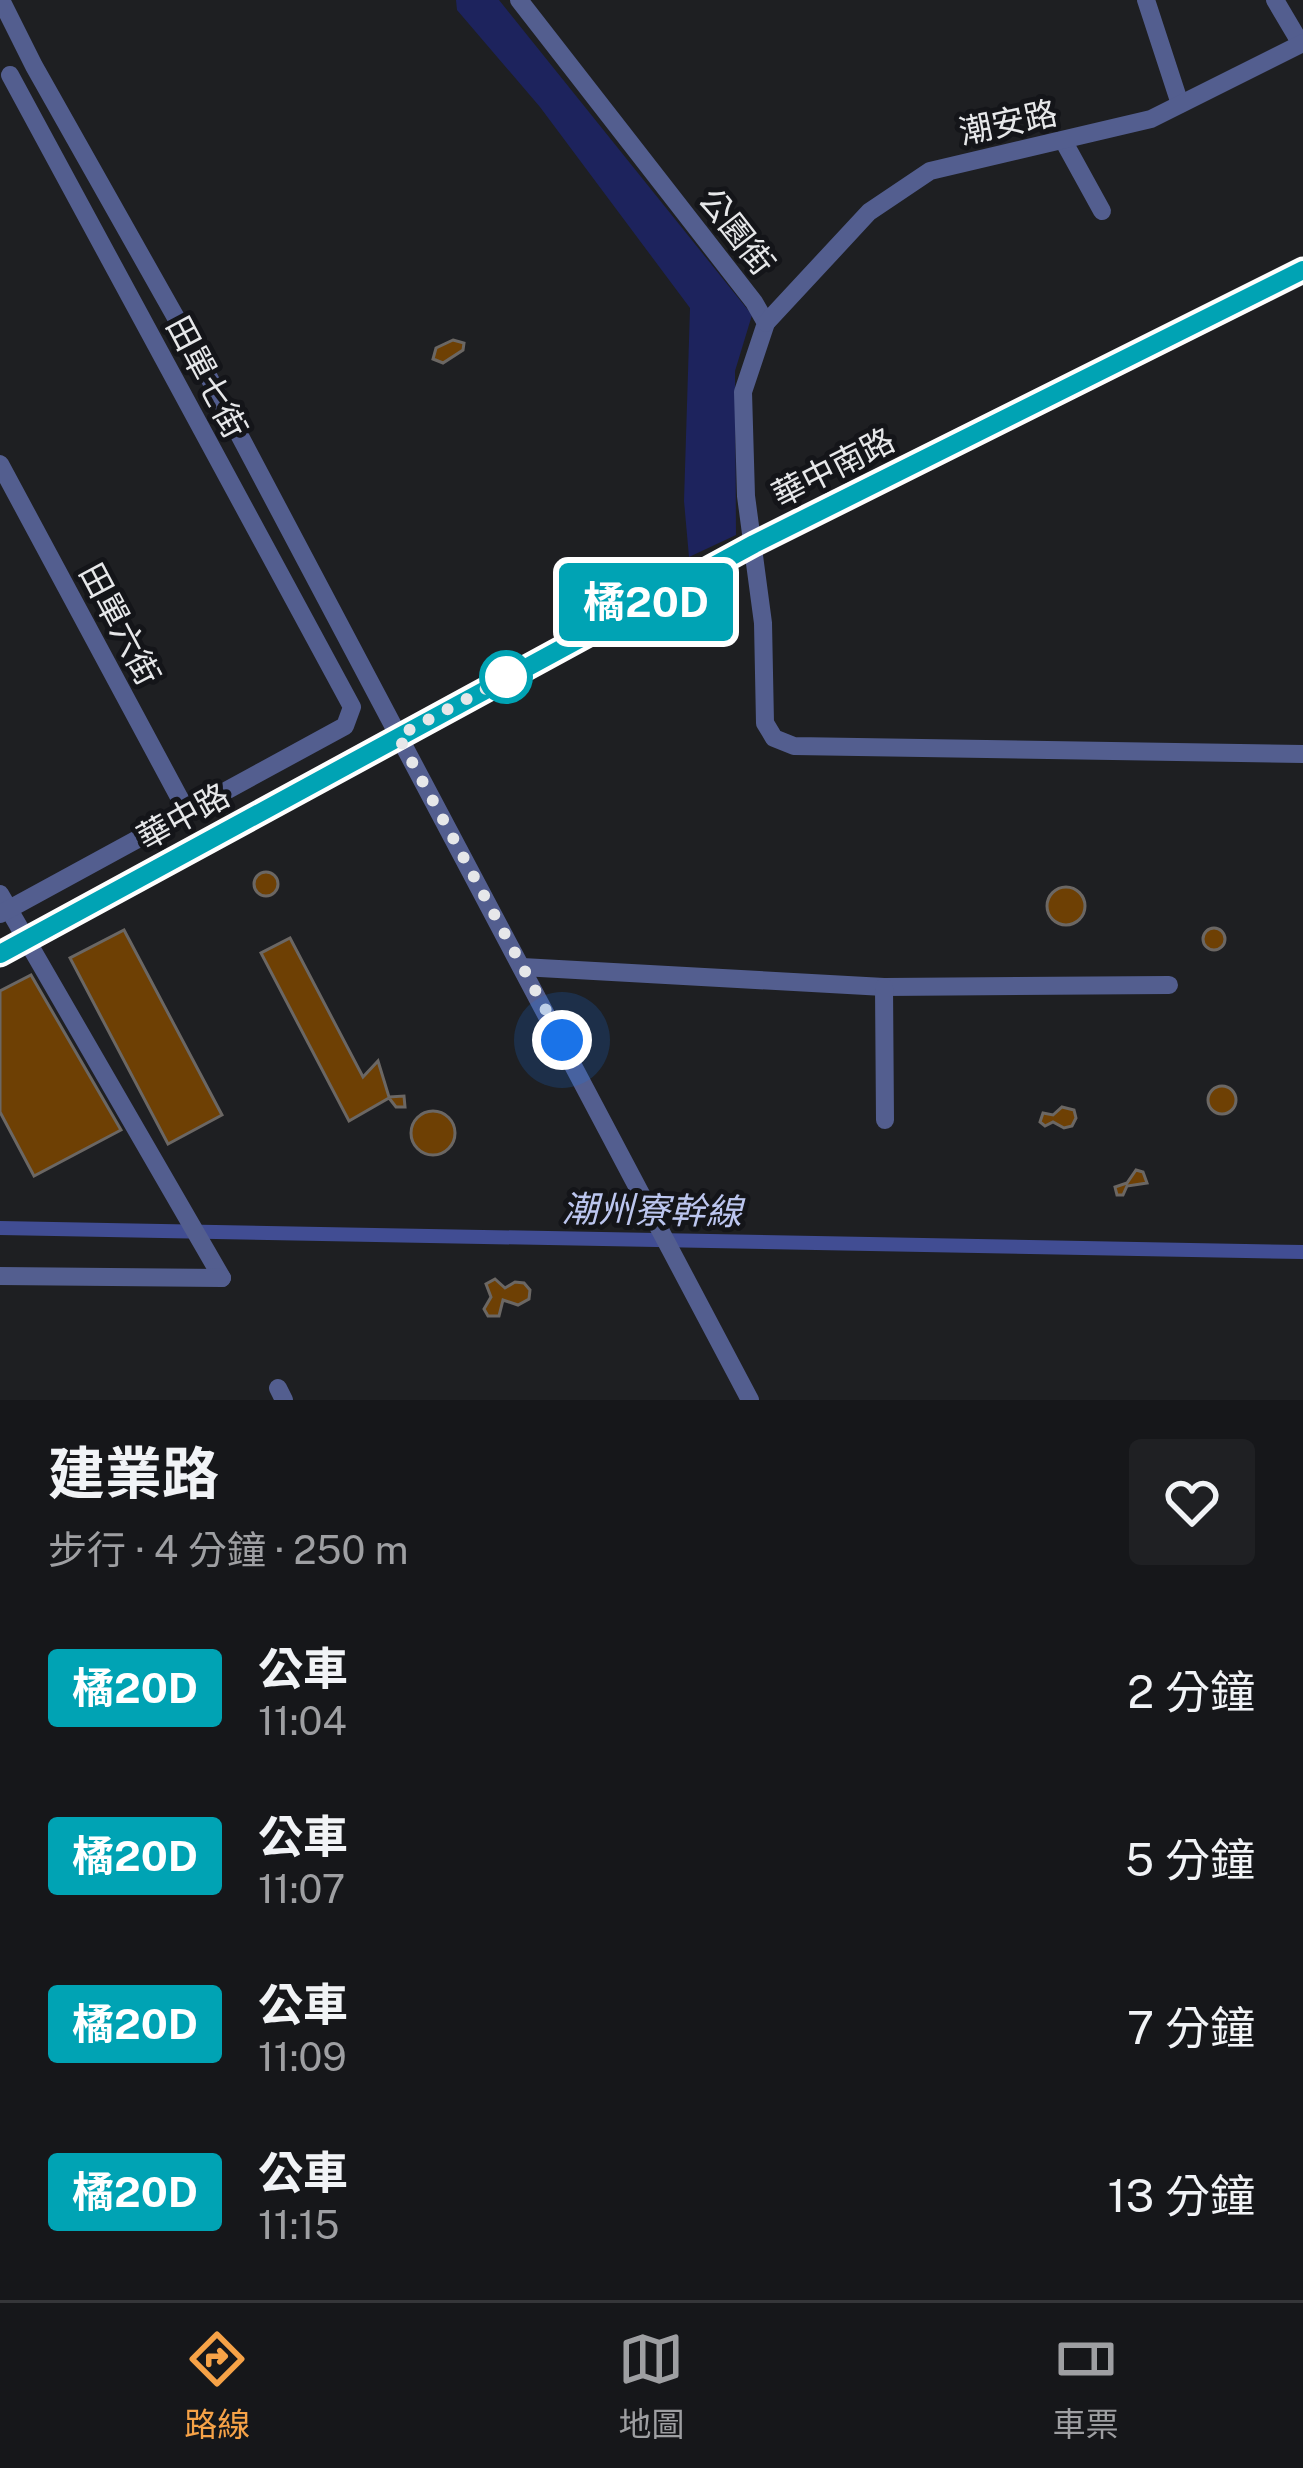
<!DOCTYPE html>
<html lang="zh-TW">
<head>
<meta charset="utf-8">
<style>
	:root { --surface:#16171a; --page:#1f2023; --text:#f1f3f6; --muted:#9e9fa2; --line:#353639; --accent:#f6a247 }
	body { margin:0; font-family:"Public Sans","Noto Sans TC",sans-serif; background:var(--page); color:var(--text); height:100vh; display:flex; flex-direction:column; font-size:45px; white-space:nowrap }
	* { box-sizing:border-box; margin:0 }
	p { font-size:39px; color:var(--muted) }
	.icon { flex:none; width:66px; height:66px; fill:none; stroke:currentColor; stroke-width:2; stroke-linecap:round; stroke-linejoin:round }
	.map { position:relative; height:1400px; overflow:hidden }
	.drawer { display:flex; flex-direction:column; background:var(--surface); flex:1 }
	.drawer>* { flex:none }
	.badge { padding:0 24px; border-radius:9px; font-size:42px; line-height:78px }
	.you { position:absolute; width:60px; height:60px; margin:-30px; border:9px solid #fff; border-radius:50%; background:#1a73e8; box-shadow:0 0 0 18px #1a73e833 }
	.map>.badge { position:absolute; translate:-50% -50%; box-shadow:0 0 0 6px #fff }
	.round { display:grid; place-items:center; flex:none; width:126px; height:126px; border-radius:12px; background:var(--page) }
	.headline { display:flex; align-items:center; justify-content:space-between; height:204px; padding:0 48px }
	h1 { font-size:57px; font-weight:700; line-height:90px }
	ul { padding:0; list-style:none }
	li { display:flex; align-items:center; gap:36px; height:168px; padding:0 48px }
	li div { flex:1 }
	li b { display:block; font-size:45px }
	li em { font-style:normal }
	li .badge { min-width:132px; font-weight:700; text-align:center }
	.dock { display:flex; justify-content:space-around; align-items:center; height:168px; border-top:3px solid var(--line); background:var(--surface); font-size:33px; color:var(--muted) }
	.dock a { display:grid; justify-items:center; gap:6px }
	.dock .selected { color:var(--accent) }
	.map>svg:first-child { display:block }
</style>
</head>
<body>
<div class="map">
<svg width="1303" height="1400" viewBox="0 0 1303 1400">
	<rect width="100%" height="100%" fill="#1e1f22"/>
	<!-- green -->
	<path fill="#1d235d" d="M456,0H499L752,315L735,371L736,535L689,557L684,501L690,308L540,107L457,10Z"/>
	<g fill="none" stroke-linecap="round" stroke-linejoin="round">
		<!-- canal -->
		<path stroke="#414d93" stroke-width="14" d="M0,1228L1303,1252"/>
	</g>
	<!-- building -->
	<g fill="#6e4004" stroke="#6b6764" stroke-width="3">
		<path d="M453,340L464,343L463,350L443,363L433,359L436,348Z"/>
		<circle cx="266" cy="884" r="12"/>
		<circle cx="1066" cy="906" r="19"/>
		<circle cx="1214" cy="939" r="11"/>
		<path d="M124,930L222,1115L168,1144L70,958Z"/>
		<path d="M290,938L363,1077L378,1061L389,1097L404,1096L405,1107H396L389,1098L349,1121L261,953Z"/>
		<path d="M31,975L121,1130L34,1176L0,1112V991Z"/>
		<circle cx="1222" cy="1100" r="14"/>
		<path d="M1062,1107L1074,1110L1076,1118L1072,1126L1064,1128L1053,1122L1045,1126L1040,1122L1043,1113L1053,1115Z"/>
		<circle cx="433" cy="1133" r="22"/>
		<path d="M1136,1170L1143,1172L1147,1183L1127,1186L1123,1195H1117L1115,1187L1127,1183Z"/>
		<path d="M495,1279L505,1288L515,1282L524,1283L530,1290L529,1299L518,1305L503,1300L499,1316H488L484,1309L491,1297L486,1284Z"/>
	</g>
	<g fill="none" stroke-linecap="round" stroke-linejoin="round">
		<!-- minor -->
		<g stroke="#535e8f" stroke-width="18">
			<path d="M1,0L34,66L197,355L750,1400"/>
			<path d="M519,0L754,302L766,323L743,392L746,496L763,623L765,723L774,738L794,746L1303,754"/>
			<path d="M1146,0L1180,104"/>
			<path d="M1275,0L1301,44"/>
			<path d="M1064,142L1102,211"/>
			<path d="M766,323L869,212L930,171L1151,119L1303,43"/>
			<path d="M0,464L187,812"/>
			<path d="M0,894L222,1278"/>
			<path d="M0,914L345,726L352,707L10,75"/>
			<path d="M522,967L884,987L1169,985"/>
			<path d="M884,987L885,1120"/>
			<path d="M0,1276L222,1278"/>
			<path d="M278,1388L284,1400"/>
		</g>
		<!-- major -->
		<path stroke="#8ea0f0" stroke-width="21" d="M0,954L754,544L1303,270"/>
	</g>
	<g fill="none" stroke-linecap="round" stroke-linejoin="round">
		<defs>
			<path id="line" d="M0,954L754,544L1303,270"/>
		</defs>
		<!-- line casing -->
		<use href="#line" stroke="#fff" stroke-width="27"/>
		<!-- line -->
		<use href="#line" stroke="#00a3b4" stroke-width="18"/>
		<!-- walk -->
		<path stroke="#e6e7e9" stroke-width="12" stroke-dasharray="0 21.6" d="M506,677L515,673L398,736L562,1040"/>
	</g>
	<!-- markers -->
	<circle fill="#fff" stroke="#00a3b4" stroke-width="6" cx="506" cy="677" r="24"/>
	<g text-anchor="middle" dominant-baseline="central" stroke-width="10" stroke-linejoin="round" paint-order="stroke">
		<!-- street labels -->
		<g font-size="33" fill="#e6e7e9" stroke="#141519">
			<text transform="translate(1008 122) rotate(-12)">潮安路</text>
			<text transform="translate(737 231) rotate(52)">公園街</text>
			<text transform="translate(207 377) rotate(62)">田單七街</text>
			<text transform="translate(833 467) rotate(-27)">華中南路</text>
			<text transform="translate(120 624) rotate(62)">田單六街</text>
			<text transform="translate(183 816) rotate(-29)">華中路</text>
		</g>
		<!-- water labels -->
		<g font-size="36" font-style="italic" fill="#bcc6ef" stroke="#141519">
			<text transform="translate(652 1210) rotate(1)">潮州寮幹線</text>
		</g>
	</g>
</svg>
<div class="you" style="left:562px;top:1040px"></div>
<b class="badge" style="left:646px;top:602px;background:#00a3b4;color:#fff">橘20D</b>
</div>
<section class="drawer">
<div class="headline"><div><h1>建業路</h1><p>步行 · 4 分鐘 · 250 m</p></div><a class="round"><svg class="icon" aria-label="heart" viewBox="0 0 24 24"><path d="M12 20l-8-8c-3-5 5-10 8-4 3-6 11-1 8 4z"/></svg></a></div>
<ul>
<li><span class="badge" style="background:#00a3b4;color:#fff">橘20D</span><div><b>公車</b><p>11:04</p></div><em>2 分鐘</em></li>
<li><span class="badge" style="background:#00a3b4;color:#fff">橘20D</span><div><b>公車</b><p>11:07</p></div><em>5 分鐘</em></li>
<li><span class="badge" style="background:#00a3b4;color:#fff">橘20D</span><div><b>公車</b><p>11:09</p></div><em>7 分鐘</em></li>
<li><span class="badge" style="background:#00a3b4;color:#fff">橘20D</span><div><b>公車</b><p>11:15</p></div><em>13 分鐘</em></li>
</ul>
</section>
<nav class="dock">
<a class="selected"><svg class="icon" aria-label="directions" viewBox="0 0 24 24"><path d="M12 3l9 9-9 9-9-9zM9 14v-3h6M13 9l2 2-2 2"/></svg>路線</a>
<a><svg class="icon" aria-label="map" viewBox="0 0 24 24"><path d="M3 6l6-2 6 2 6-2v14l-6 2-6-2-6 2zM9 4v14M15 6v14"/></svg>地圖</a>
<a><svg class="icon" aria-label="tickets" viewBox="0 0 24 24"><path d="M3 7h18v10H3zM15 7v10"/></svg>車票</a>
</nav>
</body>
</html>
